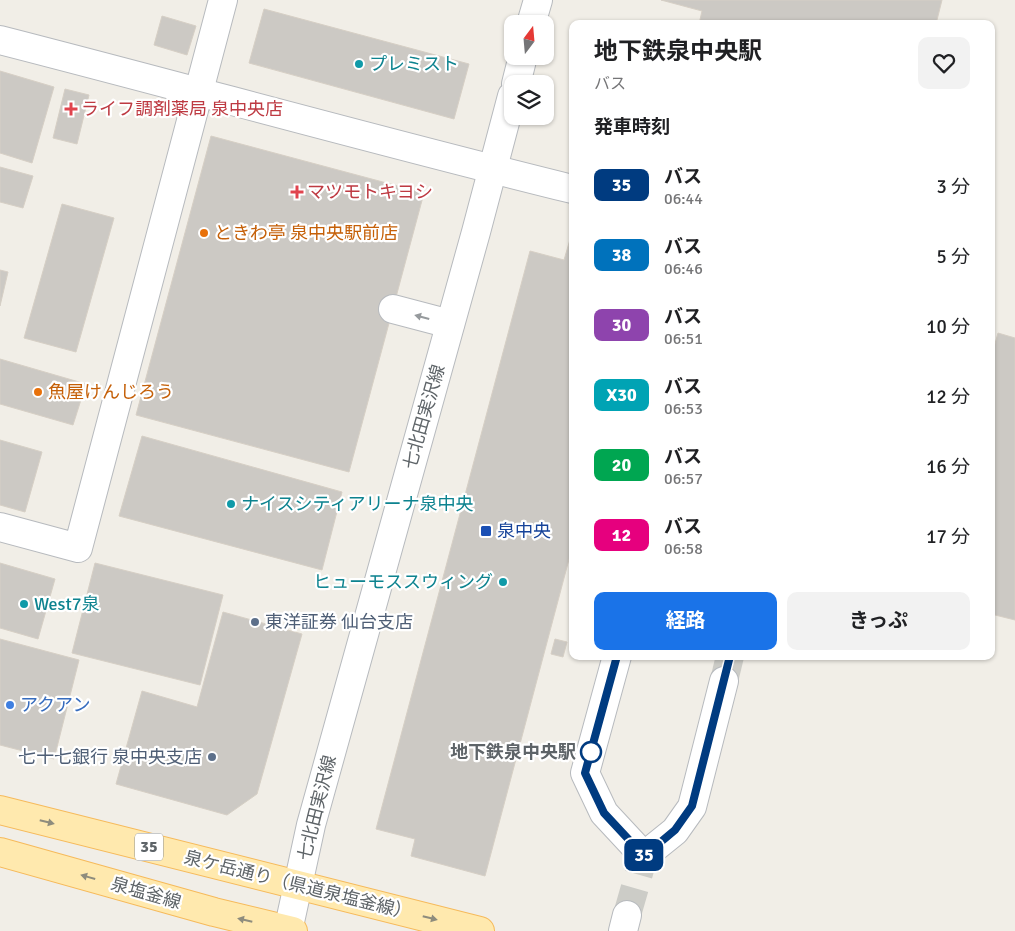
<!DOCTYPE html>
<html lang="ja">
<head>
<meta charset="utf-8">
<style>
	:root { --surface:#fff; --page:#f2f2f2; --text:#202124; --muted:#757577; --accent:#1a73e8 }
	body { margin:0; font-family:Signika,"Noto Sans JP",sans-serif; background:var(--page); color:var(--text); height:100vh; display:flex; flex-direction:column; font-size:19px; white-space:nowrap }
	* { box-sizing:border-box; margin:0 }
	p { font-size:16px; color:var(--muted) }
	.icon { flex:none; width:28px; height:28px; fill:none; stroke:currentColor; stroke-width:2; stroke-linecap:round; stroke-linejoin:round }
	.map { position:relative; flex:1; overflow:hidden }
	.details { position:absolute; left:569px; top:20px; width:426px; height:640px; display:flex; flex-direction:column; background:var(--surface); border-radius:10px; box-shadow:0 1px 4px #0004 }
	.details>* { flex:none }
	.badge { padding:0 10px; border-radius:8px; font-size:18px; line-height:32px }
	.needle { width:32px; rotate:16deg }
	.tools { position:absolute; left:504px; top:15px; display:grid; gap:10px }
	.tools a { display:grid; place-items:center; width:50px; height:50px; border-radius:10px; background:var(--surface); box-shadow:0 1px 4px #0004; font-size:25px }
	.map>.badge { position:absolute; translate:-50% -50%; box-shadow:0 0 0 2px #fff }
	h2 { padding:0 25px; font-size:19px; line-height:45px }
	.round { display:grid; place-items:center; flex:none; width:52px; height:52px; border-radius:10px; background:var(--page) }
	.head { display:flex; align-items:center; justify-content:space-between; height:85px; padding:0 25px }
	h1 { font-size:24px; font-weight:700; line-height:38px }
	.cta { display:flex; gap:10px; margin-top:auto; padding:10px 25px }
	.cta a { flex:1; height:58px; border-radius:10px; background:var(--accent); color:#fff; font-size:20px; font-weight:700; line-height:58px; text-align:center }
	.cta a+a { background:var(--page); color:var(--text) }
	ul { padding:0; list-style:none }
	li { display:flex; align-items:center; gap:15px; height:70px; padding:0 25px }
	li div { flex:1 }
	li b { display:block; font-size:19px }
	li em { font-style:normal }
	li .badge { min-width:55px; font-weight:700; text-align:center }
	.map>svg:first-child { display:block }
</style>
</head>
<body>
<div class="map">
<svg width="1015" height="931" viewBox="0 0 1015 931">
	<rect width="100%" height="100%" fill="#f1eee7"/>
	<!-- building -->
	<g fill="#ccc9c4" stroke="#d6cfc5">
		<path d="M661,0H942L936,24H699L702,11Z"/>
		<path d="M264,9L469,64L454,119L249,63Z"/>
		<path d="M162,16L196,26L187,55L154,45Z"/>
		<path d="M0,71L54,87L32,163L0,153Z"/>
		<path d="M65,89L89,95L77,144L53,138Z"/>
		<path d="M211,136L424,193L349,472L136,415Z"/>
		<path d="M0,167L33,176L23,208L0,202Z"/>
		<path d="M62,204L114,218L76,352L24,338Z"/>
		<path d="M571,236H572V548L485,876L411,856L415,839L376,829L530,251L564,260Z"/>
		<path d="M0,270L8,272L0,306Z"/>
		<path d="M998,333L1015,338V620L991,614V358Z"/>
		<path d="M0,359L86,384L73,425L0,404Z"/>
		<path d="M142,436L342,492L322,570L119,516Z"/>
		<path d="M0,440L42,452L25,512L0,505Z"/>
		<path d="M0,563L55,579L38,639L0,628Z"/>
		<path d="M95,563L223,595L200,685L72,653Z"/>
		<path d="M223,612L302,634L257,794L227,815L116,784L142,691L197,707Z"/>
		<path d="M0,639L79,660L54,759L0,745Z"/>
		<path d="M555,639L567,642L563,657L551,654Z"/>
	</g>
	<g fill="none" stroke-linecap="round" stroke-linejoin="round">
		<!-- minor-tunnel -->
		<g stroke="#ccccc7" stroke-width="28" stroke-dasharray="28 14" stroke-linecap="butt">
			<path d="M724,681L730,656"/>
			<path d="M627,915L643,859"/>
		</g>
		<defs>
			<g id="minor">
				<path d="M531,24L538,0"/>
				<path d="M0,40C191,89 381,142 572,189"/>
				<path d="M516,84L523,56"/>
				<path d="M393,309L450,324"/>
				<path d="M0,527L78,548L223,0"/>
				<path d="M617,656L585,773L604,813L644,856L675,831L692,807L724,681"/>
				<path d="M288,931L311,825L476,232L512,96"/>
				<path d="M623,931L627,915"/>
			</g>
			<g id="major">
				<path d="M0,810L480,931"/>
				<path d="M0,852L214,912L293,931"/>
			</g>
		</defs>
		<!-- minor casing -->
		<use href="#minor" stroke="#b7babe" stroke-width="30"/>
		<!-- major casing -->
		<use href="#major" stroke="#f6ba5b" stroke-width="30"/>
		<!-- minor -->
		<use href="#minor" stroke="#fff" stroke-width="28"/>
		<!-- major -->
		<use href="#major" stroke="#ffe9ae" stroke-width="28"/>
	</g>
	<!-- one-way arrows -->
	<defs><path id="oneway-solid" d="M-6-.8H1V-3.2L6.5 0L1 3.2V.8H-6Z" transform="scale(1.25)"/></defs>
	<use fill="#969a9d" href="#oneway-solid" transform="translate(422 317) rotate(-165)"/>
	<g fill="#8e8c7d">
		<use href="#oneway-solid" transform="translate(47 822) rotate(14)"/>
		<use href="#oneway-solid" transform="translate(88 877) rotate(-164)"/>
		<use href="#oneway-solid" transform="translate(430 918) rotate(14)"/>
		<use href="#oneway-solid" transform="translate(245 920) rotate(-167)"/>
	</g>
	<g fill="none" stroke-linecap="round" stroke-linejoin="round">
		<defs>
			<path id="line" d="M617,656L585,773L604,813L644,856L675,830L692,806L730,656"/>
		</defs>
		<!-- line casing -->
		<use href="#line" stroke="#fff" stroke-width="11"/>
		<!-- line -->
		<use href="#line" stroke="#003b80" stroke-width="8"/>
	</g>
	<!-- markers -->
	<g fill="#0f9aa8" stroke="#fff" stroke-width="2">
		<circle cx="359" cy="64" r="5"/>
		<circle cx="231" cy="504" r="5"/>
		<circle cx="503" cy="582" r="5"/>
		<circle cx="24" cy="604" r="5"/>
	</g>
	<g fill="#e0444e" stroke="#fff" stroke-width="2">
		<path d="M68.5 101.5h5v5h5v5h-5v5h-5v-5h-5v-5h5z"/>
		<path d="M294.5 184.5h5v5h5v5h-5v5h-5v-5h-5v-5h5z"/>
	</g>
	<g fill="#e8710a" stroke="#fff" stroke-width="2">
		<circle cx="204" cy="233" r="5"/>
		<circle cx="38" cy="392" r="5"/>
	</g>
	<rect fill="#1a4fb4" stroke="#fff" stroke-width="2" x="480" y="525" width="12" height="12" rx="2.5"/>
	<g fill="#5c6f8a" stroke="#fff" stroke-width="2">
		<circle cx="255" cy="622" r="5"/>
		<circle cx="212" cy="757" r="5"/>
	</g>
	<circle fill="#3f7fe0" stroke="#fff" stroke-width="2" cx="10" cy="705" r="5"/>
	<circle fill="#fff" stroke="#003b80" stroke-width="2.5" cx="591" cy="752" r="10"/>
	<g text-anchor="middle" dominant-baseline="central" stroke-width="4.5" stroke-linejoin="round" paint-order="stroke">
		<!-- shield labels -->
		<rect fill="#fff" stroke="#8e9295" stroke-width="1" x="135" y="833.5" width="28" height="27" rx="4"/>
		<g font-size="16" font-weight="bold" fill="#5e6468">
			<text x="149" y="847">35</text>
		</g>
		<!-- culture labels -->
		<g font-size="18" fill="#0d838f" stroke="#fff" text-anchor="start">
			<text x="369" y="64">プレミスト</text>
			<text x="241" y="504">ナイスシティアリーナ泉中央</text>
			<text x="493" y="582" text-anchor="end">ヒューモススウィング</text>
			<text x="34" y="604">West7泉</text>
		</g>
		<!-- health labels -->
		<g font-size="18" fill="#be3a42" stroke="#fff" text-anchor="start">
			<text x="81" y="109">ライフ調剤薬局 泉中央店</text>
			<text x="307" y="192">マツモトキヨシ</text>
		</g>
		<!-- food labels -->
		<g font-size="18" fill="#c56008" stroke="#fff" text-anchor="start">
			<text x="214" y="233">ときわ亭 泉中央駅前店</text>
			<text x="48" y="392">魚屋けんじろう</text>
		</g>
		<!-- street labels -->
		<g font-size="18" fill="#5e6468" stroke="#fff">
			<text transform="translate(424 417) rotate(-74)">七北田実沢線</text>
			<text transform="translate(317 808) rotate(-76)">七北田実沢線</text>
			<text transform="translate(298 885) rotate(14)">泉ケ岳通り（県道泉塩釜線）</text>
			<text transform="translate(146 893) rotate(16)">泉塩釜線</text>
		</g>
		<!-- transit labels -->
		<g font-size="18" fill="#164399" stroke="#fff" text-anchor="start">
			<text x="497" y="531">泉中央</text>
		</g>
		<!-- service labels -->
		<g font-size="18" fill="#4e5e75" stroke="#fff" text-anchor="start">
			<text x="265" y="622">東洋証券 仙台支店</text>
			<text x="202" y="757" text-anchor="end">七十七銀行 泉中央支店</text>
		</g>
		<!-- shop labels -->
		<g font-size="18" fill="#366cbe" stroke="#fff" text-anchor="start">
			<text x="20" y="705">アクアン</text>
		</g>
		<!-- stop labels -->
		<g font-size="18" font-weight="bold" fill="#5e6468" stroke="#fff" text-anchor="end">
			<text x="576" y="752">地下鉄泉中央駅</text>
		</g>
	</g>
</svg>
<div class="tools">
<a><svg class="needle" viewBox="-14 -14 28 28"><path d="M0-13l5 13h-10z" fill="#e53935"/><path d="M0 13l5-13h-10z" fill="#757577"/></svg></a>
<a><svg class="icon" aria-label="layers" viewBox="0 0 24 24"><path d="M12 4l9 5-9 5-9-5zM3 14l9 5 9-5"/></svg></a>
</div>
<b class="badge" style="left:644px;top:855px;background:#003b80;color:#fff">35</b>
<section class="details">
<div class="head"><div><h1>地下鉄泉中央駅</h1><p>バス</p></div><a class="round"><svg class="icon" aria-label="heart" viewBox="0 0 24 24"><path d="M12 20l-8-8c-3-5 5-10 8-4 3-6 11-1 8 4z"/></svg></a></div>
<h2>発車時刻</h2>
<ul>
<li><span class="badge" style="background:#003b80;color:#fff">35</span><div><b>バス</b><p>06:44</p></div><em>3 分</em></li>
<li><span class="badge" style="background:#0072bc;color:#fff">38</span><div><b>バス</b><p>06:46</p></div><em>5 分</em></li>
<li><span class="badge" style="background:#8e44ad;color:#fff">30</span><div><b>バス</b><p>06:51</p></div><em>10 分</em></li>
<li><span class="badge" style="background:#00a3b4;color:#fff">X30</span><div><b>バス</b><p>06:53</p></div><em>12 分</em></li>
<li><span class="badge" style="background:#00a651;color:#fff">20</span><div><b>バス</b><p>06:57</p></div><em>16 分</em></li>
<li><span class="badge" style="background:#e6007e;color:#fff">12</span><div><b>バス</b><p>06:58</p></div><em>17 分</em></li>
</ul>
<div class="cta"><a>経路</a><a>きっぷ</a></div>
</section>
</div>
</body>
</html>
